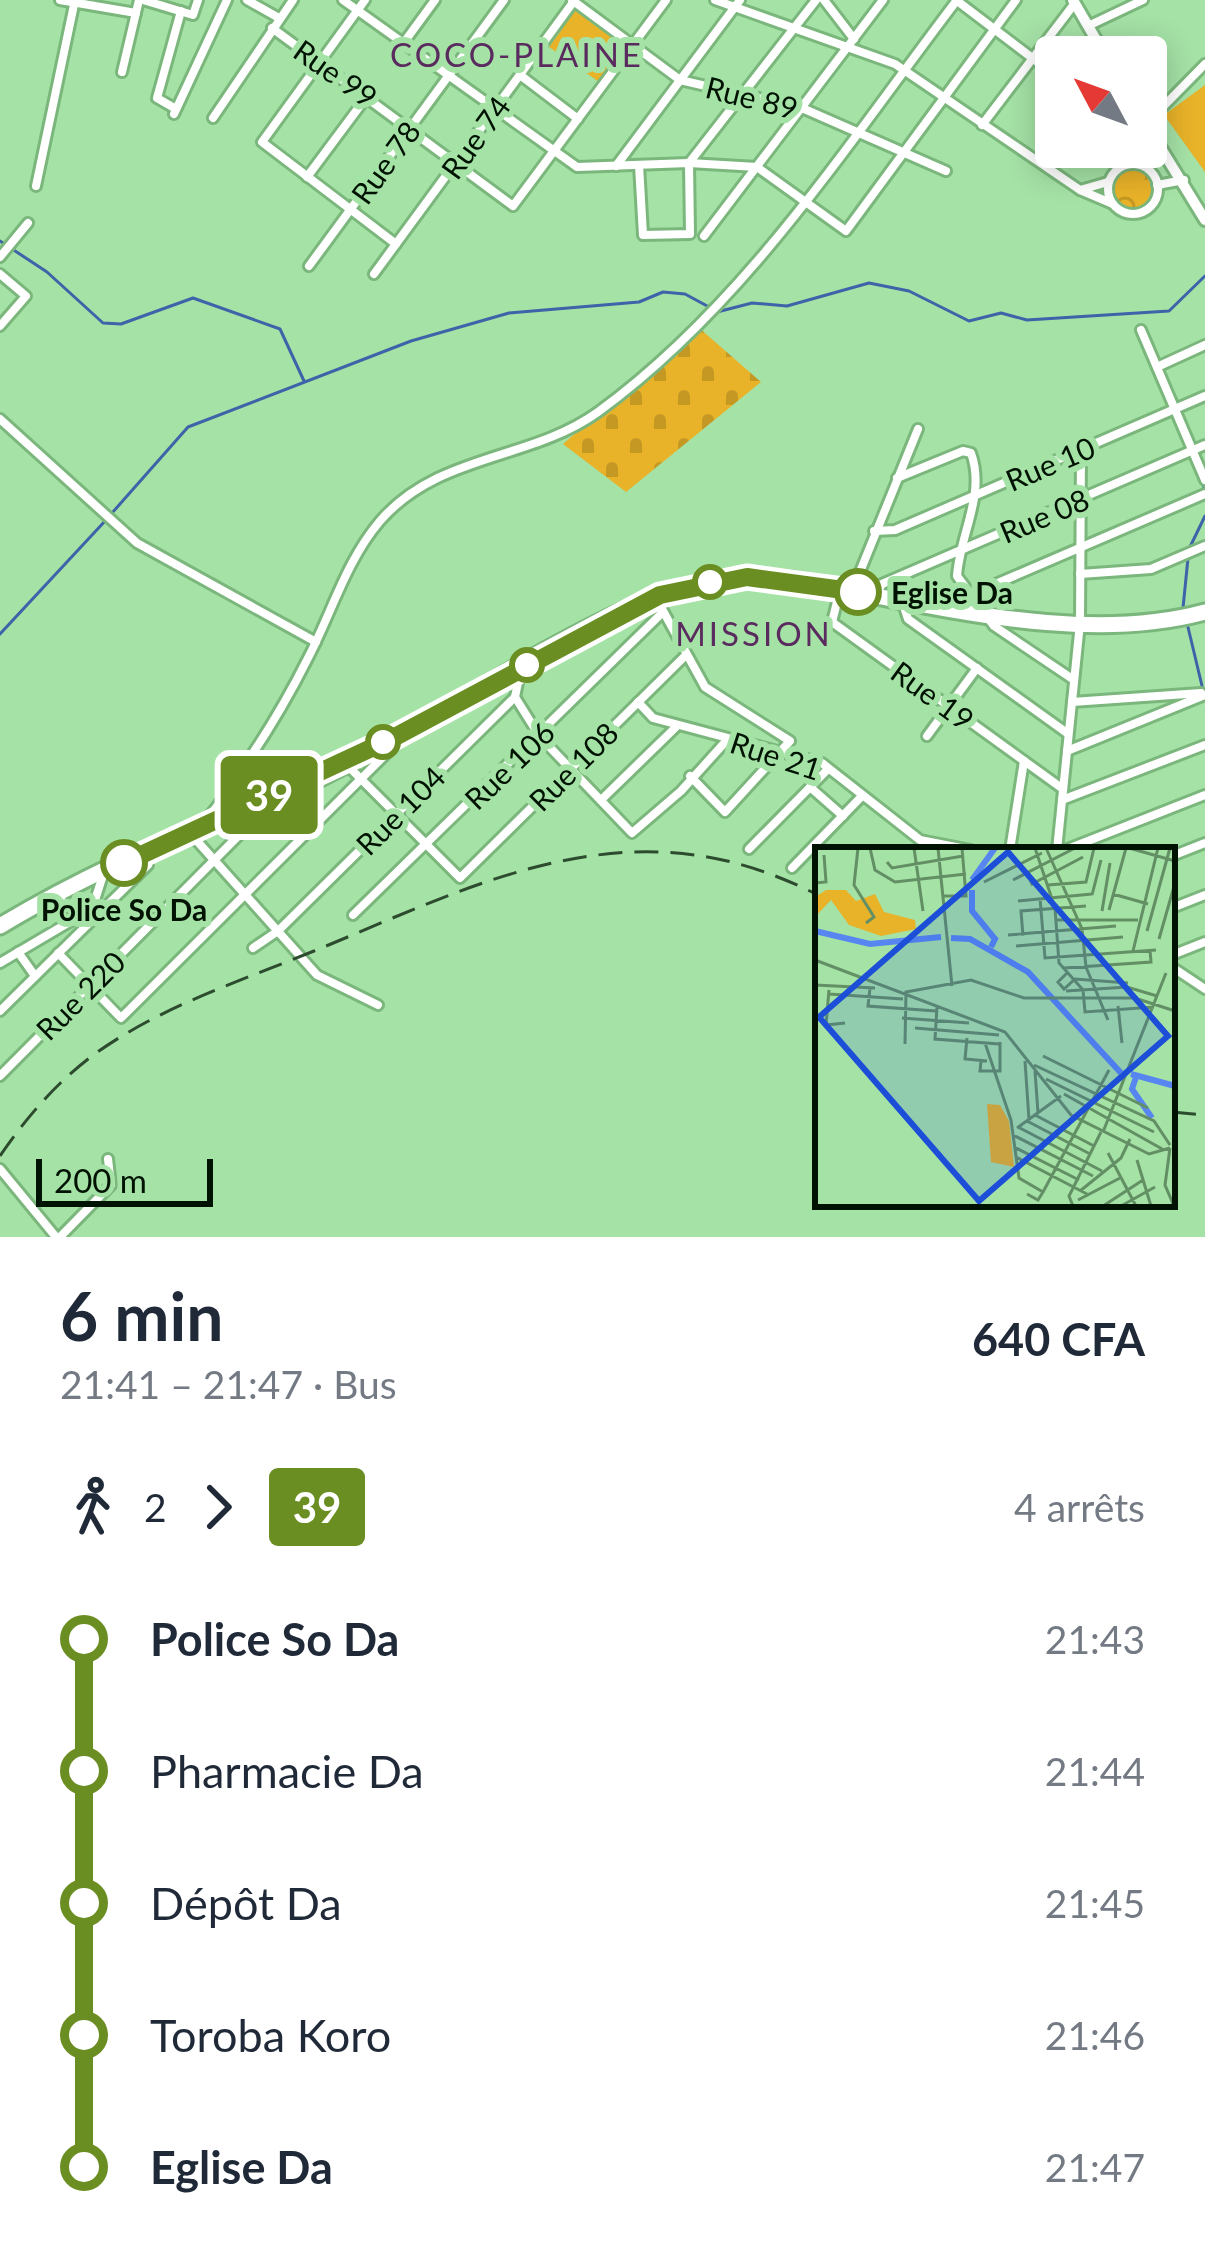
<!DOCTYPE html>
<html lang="fr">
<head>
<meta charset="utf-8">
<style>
	:root { --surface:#fff; --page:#f6f6f7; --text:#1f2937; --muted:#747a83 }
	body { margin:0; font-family:Lato,sans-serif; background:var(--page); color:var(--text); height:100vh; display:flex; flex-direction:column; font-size:45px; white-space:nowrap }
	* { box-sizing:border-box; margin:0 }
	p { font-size:39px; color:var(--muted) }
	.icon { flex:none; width:66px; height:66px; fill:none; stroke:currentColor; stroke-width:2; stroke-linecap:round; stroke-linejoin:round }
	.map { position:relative; height:1237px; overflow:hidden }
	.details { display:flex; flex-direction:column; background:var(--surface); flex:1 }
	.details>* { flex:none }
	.badge { padding:0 24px; border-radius:9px; font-size:42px; line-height:78px }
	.needle { width:78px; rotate:311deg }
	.buttons { position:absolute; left:1035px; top:36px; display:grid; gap:24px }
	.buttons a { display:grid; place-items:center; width:132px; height:132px; border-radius:12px; background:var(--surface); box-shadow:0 6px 30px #0003; font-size:60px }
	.scale { position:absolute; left:36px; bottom:30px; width:177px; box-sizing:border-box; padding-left:12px; border:6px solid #001201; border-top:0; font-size:33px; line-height:42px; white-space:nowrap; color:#001201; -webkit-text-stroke:9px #a5e2a6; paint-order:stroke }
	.map>.badge { position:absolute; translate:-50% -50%; box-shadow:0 0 0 6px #fff }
	.legs { display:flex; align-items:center; gap:18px; height:132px; padding:0 60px; font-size:39px }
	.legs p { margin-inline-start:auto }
	.headline { display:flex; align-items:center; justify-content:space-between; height:204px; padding:0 60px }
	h1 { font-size:66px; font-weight:700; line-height:90px }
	ul { padding:0 60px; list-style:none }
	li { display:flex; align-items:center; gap:42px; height:132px; font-size:45px }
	li i { display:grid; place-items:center; width:18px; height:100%; margin:0 15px; background:currentColor }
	li i::after { content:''; width:30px; height:30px; margin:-15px; border:9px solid; border-radius:50%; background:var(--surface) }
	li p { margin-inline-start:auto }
	li:first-child i { background:linear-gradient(#0000 50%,currentColor 0) }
	li:last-child i { background:linear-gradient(currentColor 50%,#0000 0) }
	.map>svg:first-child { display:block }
</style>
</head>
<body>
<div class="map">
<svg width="1205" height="1237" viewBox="0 0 1205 1237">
	<defs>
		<pattern id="cemetery-stones" width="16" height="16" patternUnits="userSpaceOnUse" patternTransform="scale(3)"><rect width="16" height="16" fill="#e8b229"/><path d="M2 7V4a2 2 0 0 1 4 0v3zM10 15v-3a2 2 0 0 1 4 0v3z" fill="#c59823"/></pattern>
		<pattern id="park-crowns" width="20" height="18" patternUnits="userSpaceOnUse" patternTransform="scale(3)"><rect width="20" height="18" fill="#e8b229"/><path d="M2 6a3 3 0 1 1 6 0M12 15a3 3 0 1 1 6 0" fill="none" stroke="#c59823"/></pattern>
	</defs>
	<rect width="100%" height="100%" fill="#a5e2a6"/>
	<!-- cemetery -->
	<path fill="url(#cemetery-stones)" d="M698,327L761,382L626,492L563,444Z"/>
	<!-- park -->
	<circle fill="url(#park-crowns)" cx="1133" cy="188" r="21"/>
	<!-- pitch -->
	<g fill="#e8b229">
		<path d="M579,5L631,42L602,84L549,47Z"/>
		<path d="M1205,85V172L1164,115Z"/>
	</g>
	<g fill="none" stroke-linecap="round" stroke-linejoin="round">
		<!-- stream -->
		<g stroke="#3e63a9" stroke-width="3">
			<path d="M0,241L47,272L103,323L121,324L193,298L280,329L304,381"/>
			<path d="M717,312L752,303L787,306L869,283L909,291L969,321L1001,313L1027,320L1169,311L1205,276"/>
			<path d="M1154,370L1169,406"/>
			<path d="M1197,470L1205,490"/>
			<path d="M112,513L188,427L411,341L509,313L639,302L663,292L685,294L709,307"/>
			<path d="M1189,549L1205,516"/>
			<path d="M1183,608L1188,558"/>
			<path d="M1187,623L1203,690"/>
			<path d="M0,634L106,520"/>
		</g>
		<defs>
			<g id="street">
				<path d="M60,0L136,13"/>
				<path d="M143,0L193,15L198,0"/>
				<path d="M247,0L279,18"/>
				<path d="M343,0L577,167L689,163L757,167L846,231L1016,0"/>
				<path d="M365,0L262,142L396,244"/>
				<path d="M572,0L680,80L802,108L946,171"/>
				<path d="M715,0L895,64L1080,190"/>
				<path d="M824,0L854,39"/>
				<path d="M956,0L1052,73"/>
				<path d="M1088,26L1143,0"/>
				<path d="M272,28L513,206L666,0"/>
				<path d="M405,41L435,0"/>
				<path d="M122,72L139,0"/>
				<path d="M520,75L578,119"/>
				<path d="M176,109L157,98L181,11"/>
				<path d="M174,114L227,0"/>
				<path d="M213,118L293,0"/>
				<path d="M1146,124L1205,64"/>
				<path d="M982,125L1075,3"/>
				<circle cx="1133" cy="189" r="25"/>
				<path d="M639,165L643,235L690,234L689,163L816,0"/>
				<path d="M616,166L740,0"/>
				<path d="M307,177L368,95"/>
				<path d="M1108,182L1080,190L1113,204"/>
				<path d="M1157,185L1184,180"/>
				<path d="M36,186L75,0"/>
				<path d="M704,236L883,0"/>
				<path d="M0,257L28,223"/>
				<path d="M309,266L504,0"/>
				<path d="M0,274L26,296L0,326"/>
				<path d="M374,274L574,1"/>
				<path d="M1141,330L1205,480"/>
				<path d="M1157,367L1205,345"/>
				<path d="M0,419L137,543L316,642"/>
				<path d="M897,478L963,451L971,453C986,495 960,533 957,576L994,626L1074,680"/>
				<path d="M874,531L895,530L1205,396"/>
				<path d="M1080,574L1151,569L1205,546"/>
				<path d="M853,589L918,429"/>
				<path d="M840,590L832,622L1063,789"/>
				<path d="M876,595L882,584L1205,445"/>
				<path d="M970,595L1205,494"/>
				<path d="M903,604L908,619L1067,733"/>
				<path d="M662,609L705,687L790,741L725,812L690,776"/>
				<path d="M515,697L540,737L632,833L681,791L727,740"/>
				<path d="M638,702L653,718L822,763L920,840L971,850"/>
				<path d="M1072,702L1201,693"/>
				<path d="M927,736L977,668"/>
				<path d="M1067,751L1205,695"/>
				<path d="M810,787L843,816"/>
				<path d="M601,800L677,726"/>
				<path d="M1062,800L1205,745"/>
				<path d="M206,819C220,806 227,790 238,775C264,738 288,698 308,658C332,612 346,561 380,521C439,453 530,461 598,412C745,305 848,143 957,0"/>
				<path d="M189,832L317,975L378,1005"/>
				<path d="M749,849L828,769"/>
				<path d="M1010,850L1024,761"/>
				<path d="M1057,850L1080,623L1081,449"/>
				<path d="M1065,850L1205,795"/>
				<path d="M1172,856L1205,843"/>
				<path d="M792,868L861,797"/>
				<path d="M56,895L87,925L104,872"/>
				<path d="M1172,908L1205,895"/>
				<path d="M353,915L663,612"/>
				<path d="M253,948L278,931L515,697L521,668"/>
				<path d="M18,952L35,976"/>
				<path d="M58,953L121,1018L387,753L392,739"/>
				<path d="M1172,955L1205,942"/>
				<path d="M0,963L78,917"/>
				<path d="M1172,967L1205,989"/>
				<path d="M0,1011L148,865"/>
				<path d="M0,1076L262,812L349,767L460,878L686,655"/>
				<path d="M0,1169L56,1237"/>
				<path d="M60,1237L111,1185L108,1159"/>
			</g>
			<g id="secondary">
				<path d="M1073,0L1106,57"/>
				<path d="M1146,124L1205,220"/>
			</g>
			<path id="highway" d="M0,926C124,851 264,803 393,738C493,687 635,581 746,577C792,576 836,588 881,597C982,616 1103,640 1205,612"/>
		</defs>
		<!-- street casing -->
		<use href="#street" stroke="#7bb77c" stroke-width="14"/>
		<!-- secondary casing -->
		<use href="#secondary" stroke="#7bb77c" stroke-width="16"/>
		<!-- highway casing -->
		<use href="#highway" stroke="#7bb77c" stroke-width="21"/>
		<!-- street -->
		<use href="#street" stroke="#fff" stroke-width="8"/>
		<!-- secondary -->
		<use href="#secondary" stroke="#fff" stroke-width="10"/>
		<!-- highway -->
		<use href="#highway" stroke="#fff" stroke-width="15"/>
		<!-- rail -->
		<g stroke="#2d4b2e" stroke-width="3" stroke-dasharray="24 12" stroke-linecap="butt">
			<path d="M1172,1112L1205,1115"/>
			<path d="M0,1156C26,1118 55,1084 92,1056C159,1007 238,982 314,951C417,909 522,856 634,852C703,850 758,865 818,895"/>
		</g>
	</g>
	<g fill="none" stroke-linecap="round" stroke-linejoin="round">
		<defs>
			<path id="line-1" d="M124,863L393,738L660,595L747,577L858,592"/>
		</defs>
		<!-- line-1 casing -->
		<use href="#line-1" stroke="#fff" stroke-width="27"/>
		<!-- line-1 -->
		<use href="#line-1" stroke="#6b8e23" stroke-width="18"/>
	</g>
	<!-- markers -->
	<g fill="#fff" stroke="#6b8e23" stroke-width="6">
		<circle cx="710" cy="582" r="15"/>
		<circle cx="858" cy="592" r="21"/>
		<circle cx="527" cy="665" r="15"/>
		<circle cx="383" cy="742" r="15"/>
		<circle cx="124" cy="863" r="21"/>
	</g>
	<g text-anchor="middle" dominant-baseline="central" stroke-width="12" stroke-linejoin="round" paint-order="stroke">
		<!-- street labels -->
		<g font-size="30" fill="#001201" stroke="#a5e2a6">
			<text transform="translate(336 73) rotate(35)">Rue 99</text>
			<text transform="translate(752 97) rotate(14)">Rue 89</text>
			<text transform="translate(475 137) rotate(-54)">Rue 74</text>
			<text transform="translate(385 162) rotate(-54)">Rue 78</text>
			<text transform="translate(1050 463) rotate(-23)">Rue 10</text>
			<text transform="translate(1044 515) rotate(-23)">Rue 08</text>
			<text transform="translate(933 695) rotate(36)">Rue 19</text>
			<text transform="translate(776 755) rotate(18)">Rue 21</text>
			<text transform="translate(509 765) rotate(-44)">Rue 106</text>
			<text transform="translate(573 766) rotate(-45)">Rue 108</text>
			<text transform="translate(400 810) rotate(-45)">Rue 104</text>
			<text transform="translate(80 995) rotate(-45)">Rue 220</text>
		</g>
		<!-- stop labels -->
		<g font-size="30" font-weight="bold" fill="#001201" stroke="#a5e2a6" text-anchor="start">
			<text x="891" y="592">Eglise Da</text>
			<text x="124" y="909" text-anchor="middle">Police So Da</text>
		</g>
		<!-- neighbourhood labels -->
		<g font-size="33" letter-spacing="3" fill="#5a2b5e" stroke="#a5e2a6">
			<text x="517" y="54">COCO-PLAINE</text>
			<text x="754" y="633">MISSION</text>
		</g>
	</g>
	<!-- overview -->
	<g transform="translate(815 847)">
		<rect width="360" height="360" fill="#a5e2a6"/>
		<path d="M11,43H31L41,54L60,47L69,65L100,73L101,82L66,89L34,78L16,53L0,70V50Z" fill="#e8b229"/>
		<path d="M172,257L185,258L194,274L199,320L176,315Z" fill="#e8b229"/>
		<path fill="none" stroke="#5886f1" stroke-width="6" d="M157,33L180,1M157,43V64L180,92L176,100M0,84L55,97L126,90M136,91L155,92L213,125L306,226M316,227L360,239M321,230L317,242L337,271"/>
		<path fill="none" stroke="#638f64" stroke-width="3" d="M43,1L39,38L59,70L51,76M55,1L60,23L80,35L151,27M99,1L108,64M123,1L137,139M220,1L240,61L244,116L268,143L270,165L339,160M231,1L267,82L271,120L293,173M314,1L360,14M72,15L77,21L148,9M212,26L217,37L268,10M198,33L260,1M169,35L227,6M0,36L11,35L9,8M233,38L271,35L279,1M298,47L333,57M277,48L286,13M129,49H151L147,1M225,51L230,111L341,103M203,54L277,47M294,63L311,1M287,64L295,16M241,73H323M332,84L355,1M193,88L301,79M208,89L206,64L271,59M344,92L360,36M201,99L308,90M318,104L343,1M0,113L190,185L256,268L334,307L355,301M249,121L336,115L335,103M253,125L243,135L249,142L260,132L313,136M0,138L60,141M55,141L53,159L121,164M14,143L11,178L30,176M251,144L312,140L342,149M14,147L88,152M303,159L307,196M122,160L120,192L184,197M87,171L154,176M100,181L184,188M152,191L150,212L172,214M170,196L196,273L204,331L228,345L223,353L212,347M90,197L91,145L156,133L209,151H320L360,164M228,209L333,261M166,214L165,224H185V195M210,214L214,273M219,218L339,274L355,298M220,224L223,266M231,232L339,285M249,247L349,303M220,268L279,299M212,274L275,307M203,280L287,324M202,281L246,249M288,285L351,126M198,288L278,329M199,300L264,333M355,301L350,338L359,359M293,306L321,359M201,310L272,347M322,313L336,359M265,344L306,311L315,292M228,345L294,223M263,353L305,331M258,359L254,349L286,285M288,359L328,333M306,359L340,340"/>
		<path fill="#1d4ed8" fill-opacity="0.15" stroke="#1d4ed8" stroke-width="6" d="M193,5L353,189L164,354L4,170Z"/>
		<rect width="360" height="360" fill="none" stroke="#001201" stroke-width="6"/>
	</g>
</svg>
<div class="buttons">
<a><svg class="needle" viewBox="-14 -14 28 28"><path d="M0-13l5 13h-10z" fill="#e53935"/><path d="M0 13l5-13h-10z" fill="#747a83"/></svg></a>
</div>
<div class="scale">200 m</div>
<b class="badge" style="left:269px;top:795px;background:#6b8e23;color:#fff">39</b>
</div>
<section class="details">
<div class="headline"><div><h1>6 min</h1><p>21:41 – 21:47 · Bus</p></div><b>640 CFA</b></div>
<div class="legs"><svg class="icon" aria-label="walk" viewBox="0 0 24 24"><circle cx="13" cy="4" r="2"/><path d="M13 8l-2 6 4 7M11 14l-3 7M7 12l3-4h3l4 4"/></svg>2<svg class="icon" aria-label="forward" viewBox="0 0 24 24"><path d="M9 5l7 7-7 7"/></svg><b class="badge" style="background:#6b8e23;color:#fff">39</b><p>4 arrêts</p></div>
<ul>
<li><i style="color:#6b8e23"></i><b>Police So Da</b><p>21:43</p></li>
<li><i style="color:#6b8e23"></i><span>Pharmacie Da</span><p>21:44</p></li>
<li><i style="color:#6b8e23"></i><span>Dépôt Da</span><p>21:45</p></li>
<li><i style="color:#6b8e23"></i><span>Toroba Koro</span><p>21:46</p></li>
<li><i style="color:#6b8e23"></i><b>Eglise Da</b><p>21:47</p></li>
</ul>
</section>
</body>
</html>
